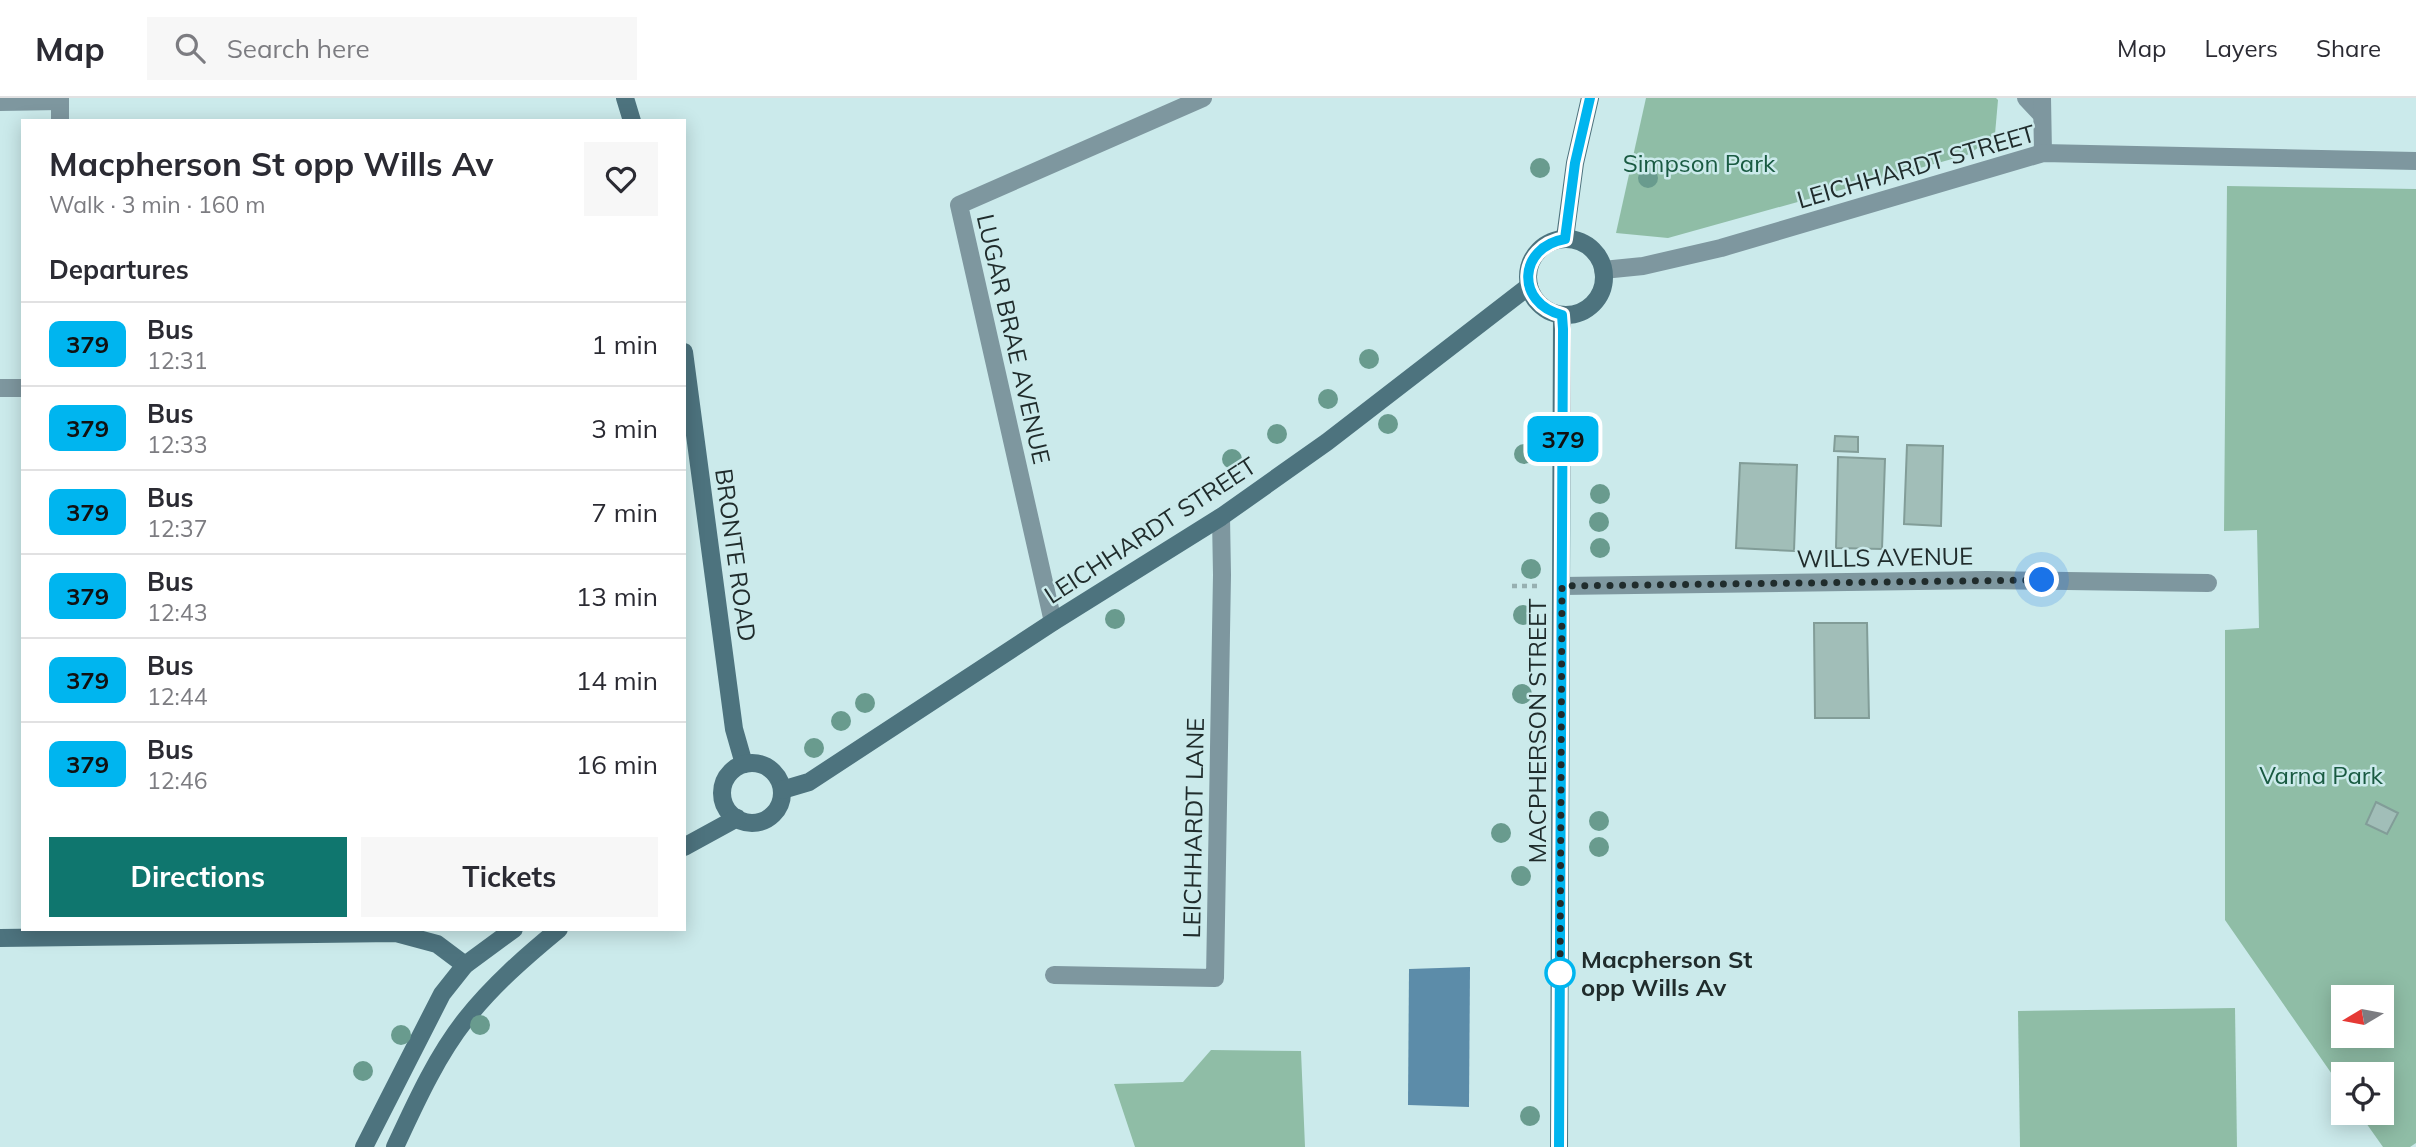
<!DOCTYPE html>
<html lang="en">
<head>
<meta charset="utf-8">
<style>
	:root { --surface:#fff; --page:#f7f7f7; --text:#2b2b33; --muted:#7c7c81; --line:#e1e1e2; --accent:#0f766e }
	body { margin:0; font-family:Mulish,sans-serif; background:var(--page); color:var(--text); height:100vh; display:flex; flex-direction:column; font-size:26px; white-space:nowrap }
	* { box-sizing:border-box; margin:0 }
	p { font-size:23px; color:var(--muted) }
	.icon { flex:none; width:38px; height:38px; fill:none; stroke:currentColor; stroke-width:2; stroke-linecap:round; stroke-linejoin:round }
	.map { position:relative; flex:1; overflow:hidden }
	.details { position:absolute; left:21px; top:21px; width:665px; height:812px; display:flex; flex-direction:column; background:var(--surface); border-radius:0px; box-shadow:0 4px 18px #0003 }
	.details>* { flex:none }
	.badge { padding:0 14px; border-radius:10px; font-size:24px; line-height:46px }
	.needle { width:46px; rotate:260deg }
	.tools { position:absolute; left:2331px; top:887px; display:grid; gap:14px }
	.tools a { display:grid; place-items:center; width:63px; height:63px; border-radius:0px; background:var(--surface); box-shadow:0 4px 18px #0003; font-size:35px }
	.you { position:absolute; width:35px; height:35px; margin:-18px; border:5px solid #fff; border-radius:50%; background:#1a73e8; box-shadow:0 0 0 10px #1a73e833 }
	.map>.badge { position:absolute; translate:-50% -50%; box-shadow:0 0 0 4px #fff }
	h2 { padding:0 28px; font-size:26px; line-height:63px }
	.round { display:grid; place-items:center; flex:none; width:74px; height:74px; border-radius:0px; background:var(--page) }
	.head { display:flex; align-items:center; justify-content:space-between; height:119px; padding:0 28px }
	h1 { font-size:33px; font-weight:700; line-height:52px }
	.button { display:flex; gap:14px; margin-top:auto; padding:14px 28px }
	.button a { flex:1; height:80px; border-radius:0px; background:var(--accent); color:#fff; font-size:28px; font-weight:700; line-height:80px; text-align:center }
	.button a+a { background:var(--page); color:var(--text) }
	ul { padding:0; list-style:none }
	li { display:flex; align-items:center; gap:21px; height:84px; padding:0 28px; border-top:2px solid var(--line) }
	li div { flex:1 }
	li b { display:block; font-size:26px }
	li em { font-style:normal }
	li .badge { min-width:77px; font-weight:700; text-align:center }
	header { display:flex; align-items:center; gap:42px; box-sizing:border-box; height:98px; padding:0 35px; background:var(--surface); border-bottom:2px solid var(--line) }
	header strong { font-size:33px }
	nav { display:flex; gap:38px; margin-inline-start:auto; font-size:24px }
	.search { width:490px; height:63px; background:var(--page); display:flex; align-items:center; gap:18px; box-sizing:border-box; padding:0 24px; border-radius:0px; color:var(--muted); font-size:26px }
	.map>svg:first-child { display:block }
</style>
</head>
<body>
<header>
<strong>Map</strong>
<div class="search"><svg class="icon" aria-label="search" viewBox="0 0 24 24"><circle cx="10" cy="10" r="6"/><path d="M15 15l6 6"/></svg>Search here</div>
<nav><a>Map</a><a>Layers</a><a>Share</a></nav>
</header>
<div class="map">
<svg width="2416" height="1049" viewBox="0 0 2416 1049">
	<rect width="100%" height="100%" fill="#cbeaeb"/>
	<!-- green -->
	<g fill="#8fbda6" fill-rule="evenodd">
		<path d="M1646,0H1996L1998,2L1995,36L1970,56L1668,140L1616,135Z"/>
		<path d="M2227,88L2416,91V1045L2410,1049H2383L2359,1015H2382V976H2343V992L2225,822V532L2259,530L2257,432L2224,433ZM2343,900H2382V938H2343Z"/>
		<path d="M2235,910L2237,1049H2020L2018,913Z"/>
		<path d="M1211,952L1301,953L1305,1049H1135L1114,986L1183,984Z"/>
	</g>
	<!-- water -->
	<path fill="#5c8ca9" d="M1470,869L1469,1009L1408,1007L1409,871Z"/>
	<!-- building -->
	<g fill="#a1beb8" stroke="#829d98" stroke-width="2">
		<path d="M1835,338L1858,339V354L1834,353Z"/>
		<path d="M1907,347L1943,348L1941,428L1904,426Z"/>
		<path d="M1838,359L1885,361L1882,451L1836,450Z"/>
		<path d="M1740,365L1797,367L1794,453L1736,450Z"/>
		<path d="M1814,525H1867L1869,620H1815Z"/>
		<path d="M2376,704L2398,715L2387,736L2366,726Z"/>
	</g>
	<g fill="none" stroke-linecap="round" stroke-linejoin="round">
		<!-- path -->
		<path stroke="#97b0b1" stroke-width="4.5" stroke-dasharray="5 5" stroke-linecap="butt" d="M1512,488H1537"/>
		<!-- lane -->
		<g stroke="#7e979f" stroke-width="18">
			<path d="M2026,0L2042,17"/>
			<path d="M0,290H23"/>
			<path d="M1054,877L1215,880L1222,477L1221,419"/>
		</g>
		<!-- street -->
		<g stroke="#7e979f" stroke-width="18">
			<path d="M2042,0L2043,55"/>
			<path d="M0,4L60,3"/>
			<path d="M60,23V0"/>
			<path d="M1603,172L1643,168L1721,150L2043,55L2416,63"/>
			<path d="M1562,488L1987,482L2208,485"/>
			<path d="M1053,524L959,107L1203,0"/>
		</g>
		<!-- secondary -->
		<g stroke="#4d737e" stroke-width="18">
			<path d="M625,0L632,23"/>
			<path d="M1565,140L1575,65L1590,0"/>
			<circle cx="1566" cy="179" r="38"/>
			<path d="M684,254L734,631L744,666"/>
			<circle cx="752" cy="695" r="30"/>
			<path d="M782,692L809,684L1053,524L1221,419L1327,344L1529,188"/>
			<path d="M684,749L737,720"/>
			<path d="M0,840L396,835L437,846L465,867"/>
			<path d="M364,1049L442,896L465,867L514,831"/>
			<path d="M395,1049C415,1006 436,959 466,921C493,887 525,859 559,831"/>
			<path d="M1559,1049L1562,217"/>
		</g>
	</g>
	<!-- trees -->
	<g fill="#699b8e">
		<circle cx="1540" cy="70" r="10"/>
		<circle cx="1648" cy="80" r="10"/>
		<circle cx="1369" cy="261" r="10"/>
		<circle cx="1328" cy="301" r="10"/>
		<circle cx="1388" cy="326" r="10"/>
		<circle cx="1277" cy="336" r="10"/>
		<circle cx="1524" cy="356" r="10"/>
		<circle cx="1232" cy="361" r="10"/>
		<circle cx="1600" cy="396" r="10"/>
		<circle cx="1599" cy="424" r="10"/>
		<circle cx="1600" cy="450" r="10"/>
		<circle cx="1531" cy="471" r="10"/>
		<circle cx="1523" cy="517" r="10"/>
		<circle cx="1115" cy="521" r="10"/>
		<circle cx="1522" cy="596" r="10"/>
		<circle cx="865" cy="605" r="10"/>
		<circle cx="841" cy="623" r="10"/>
		<circle cx="814" cy="650" r="10"/>
		<circle cx="1599" cy="723" r="10"/>
		<circle cx="1501" cy="735" r="10"/>
		<circle cx="1599" cy="749" r="10"/>
		<circle cx="1521" cy="778" r="10"/>
		<circle cx="480" cy="927" r="10"/>
		<circle cx="401" cy="937" r="10"/>
		<circle cx="363" cy="973" r="10"/>
		<circle cx="1530" cy="1018" r="10"/>
	</g>
	<g fill="none" stroke-linecap="round" stroke-linejoin="round">
		<defs>
			<path id="line" d="M1559,1049L1563,231L1562,217C1515,205 1518,149 1565,141L1575,65L1590,0"/>
		</defs>
		<!-- line casing -->
		<use href="#line" stroke="#fff" stroke-width="16"/>
		<!-- line -->
		<use href="#line" stroke="#00b5ef" stroke-width="10"/>
		<!-- walk -->
		<path stroke="#202c2c" stroke-width="7" stroke-dasharray="0 12.6" d="M1560,875V878L1562,488L2042,482"/>
	</g>
	<!-- markers -->
	<circle fill="#fff" stroke="#00b5ef" stroke-width="3.5" cx="1560" cy="875" r="14"/>
	<g text-anchor="middle" dominant-baseline="central" stroke-width="5" stroke-linejoin="round" paint-order="stroke">
		<!-- park labels -->
		<g font-size="24" fill="#195a41" stroke="#cbeaeb">
			<text x="1699" y="65">Simpson Park</text>
			<text x="2321" y="677">Varna Park</text>
		</g>
		<!-- street labels -->
		<g font-size="24" fill="#202c2c" stroke="#cbeaeb">
			<text transform="translate(1916 68) rotate(-16)">LEICHHARDT STREET</text>
			<text transform="translate(1014 241) rotate(77)">LUGAR BRAE AVENUE</text>
			<text transform="translate(1150 432) rotate(-33)">LEICHHARDT STREET</text>
			<text transform="translate(736 457) rotate(82)">BRONTE ROAD</text>
			<text transform="translate(1885 459) rotate(-1)">WILLS AVENUE</text>
			<text transform="translate(1537 633) rotate(-90)">MACPHERSON STREET</text>
			<text transform="translate(1193 730) rotate(-89)">LEICHHARDT LANE</text>
		</g>
		<!-- stop labels -->
		<g font-size="24" font-weight="bold" fill="#202c2c" stroke="#cbeaeb" text-anchor="start">
			<text x="1581" y="861">Macpherson St<tspan x="1581" dy="28">opp Wills Av</tspan></text>
		</g>
	</g>
</svg>
<div class="tools">
<a><svg class="needle" viewBox="-14 -14 28 28"><path d="M0-13l5 13h-10z" fill="#e53935"/><path d="M0 13l5-13h-10z" fill="#7c7c81"/></svg></a>
<a><svg class="icon" aria-label="locate" viewBox="0 0 24 24"><circle cx="12" cy="12" r="6"/><path d="M12 2v4M12 18v4M2 12h4M18 12h4"/></svg></a>
</div>
<div class="you" style="left:2042px;top:482px"></div>
<b class="badge" style="left:1563px;top:341px;background:#00b5ef;color:#111">379</b>
<section class="details">
<div class="head"><div><h1>Macpherson St opp Wills Av</h1><p>Walk · 3 min · 160 m</p></div><a class="round"><svg class="icon" aria-label="heart" viewBox="0 0 24 24"><path d="M12 20l-8-8c-3-5 5-10 8-4 3-6 11-1 8 4z"/></svg></a></div>
<h2>Departures</h2>
<ul>
<li><span class="badge" style="background:#00b5ef;color:#111">379</span><div><b>Bus</b><p>12:31</p></div><em>1 min</em></li>
<li><span class="badge" style="background:#00b5ef;color:#111">379</span><div><b>Bus</b><p>12:33</p></div><em>3 min</em></li>
<li><span class="badge" style="background:#00b5ef;color:#111">379</span><div><b>Bus</b><p>12:37</p></div><em>7 min</em></li>
<li><span class="badge" style="background:#00b5ef;color:#111">379</span><div><b>Bus</b><p>12:43</p></div><em>13 min</em></li>
<li><span class="badge" style="background:#00b5ef;color:#111">379</span><div><b>Bus</b><p>12:44</p></div><em>14 min</em></li>
<li><span class="badge" style="background:#00b5ef;color:#111">379</span><div><b>Bus</b><p>12:46</p></div><em>16 min</em></li>
</ul>
<div class="button"><a>Directions</a><a>Tickets</a></div>
</section>
</div>
</body>
</html>
